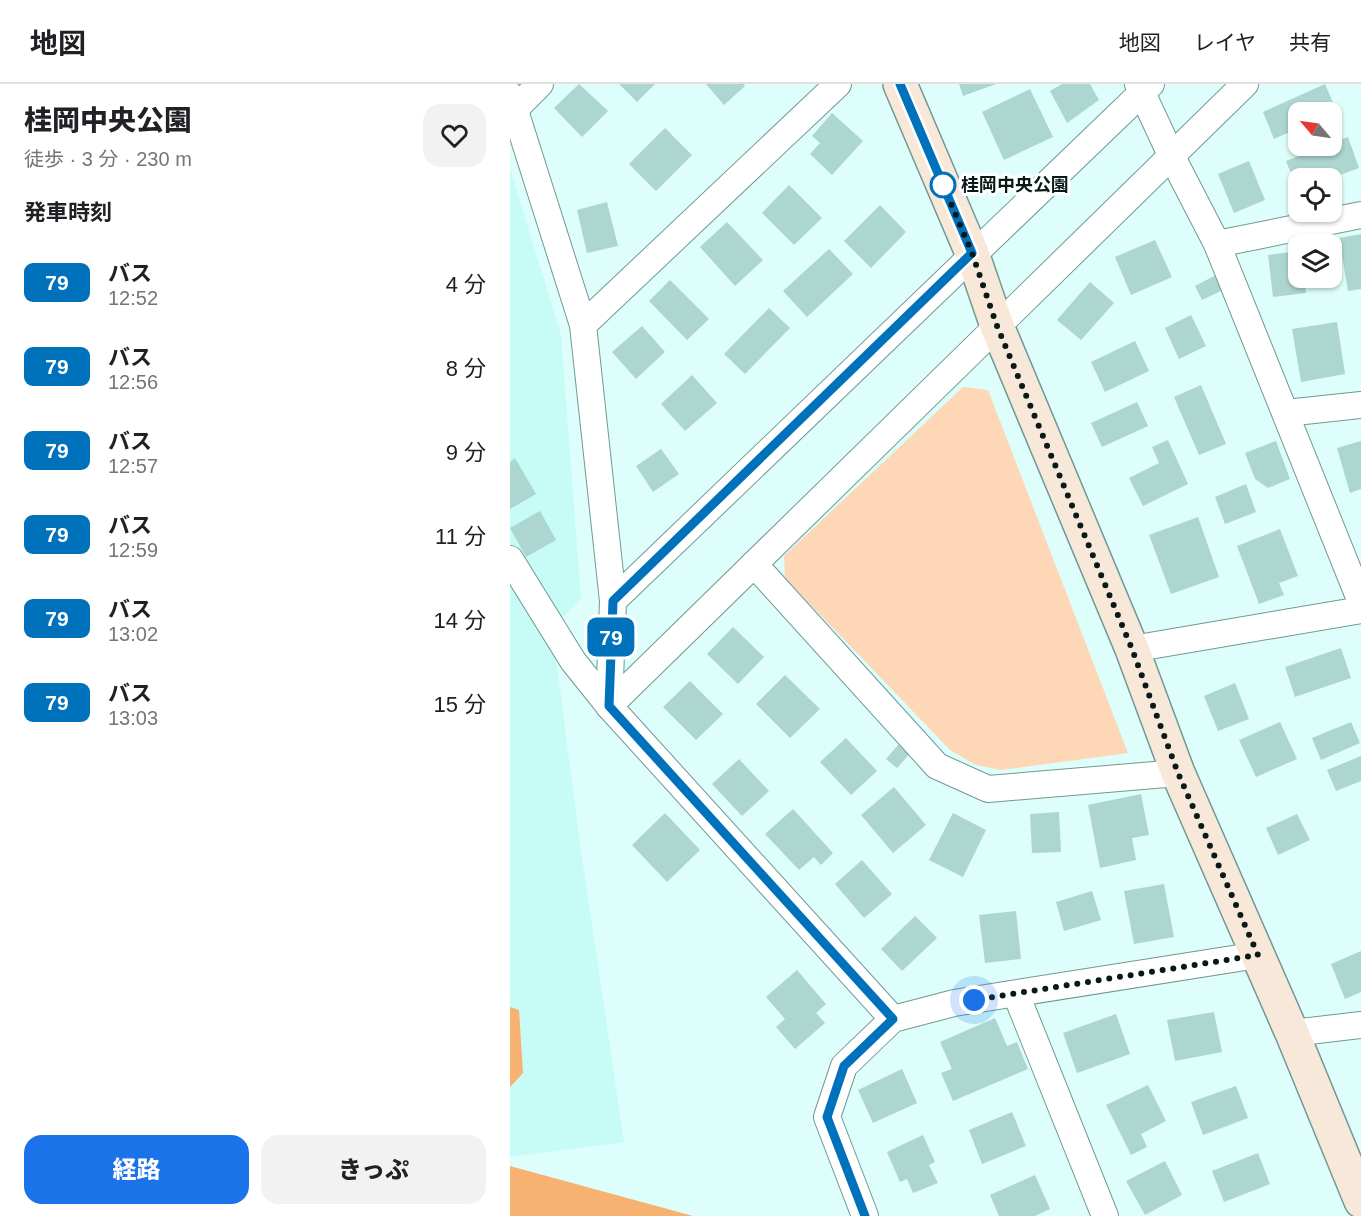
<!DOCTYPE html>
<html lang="ja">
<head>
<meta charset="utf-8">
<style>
	:root { --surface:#fff; --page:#f2f2f2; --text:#202124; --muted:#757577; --line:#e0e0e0; --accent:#1a73e8 }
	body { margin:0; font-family:Arial,"Noto Sans JP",sans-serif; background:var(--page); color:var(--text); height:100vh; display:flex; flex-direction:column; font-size:22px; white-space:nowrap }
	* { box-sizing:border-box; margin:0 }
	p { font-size:20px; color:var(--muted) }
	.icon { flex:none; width:33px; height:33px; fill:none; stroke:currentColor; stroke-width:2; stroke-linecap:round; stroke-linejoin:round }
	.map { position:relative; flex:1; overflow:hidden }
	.panel { display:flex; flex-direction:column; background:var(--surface); width:510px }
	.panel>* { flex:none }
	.badge { padding:0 12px; border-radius:9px; font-size:21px; line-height:39px }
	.needle { width:39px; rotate:299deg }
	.buttons { position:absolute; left:778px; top:18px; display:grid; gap:12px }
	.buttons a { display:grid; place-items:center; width:54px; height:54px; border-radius:12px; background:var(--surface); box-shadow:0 2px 4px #0004; font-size:30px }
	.you { position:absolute; width:30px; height:30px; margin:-15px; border:4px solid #fff; border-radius:50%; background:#1a73e8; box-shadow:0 0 0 9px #1a73e833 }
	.map>.badge { position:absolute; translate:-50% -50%; box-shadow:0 0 0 3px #fff }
	h2 { padding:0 24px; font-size:22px; line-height:54px }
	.round { display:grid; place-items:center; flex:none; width:63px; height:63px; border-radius:18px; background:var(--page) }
	.head { display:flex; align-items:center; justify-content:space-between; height:102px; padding:0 24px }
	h1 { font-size:28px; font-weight:800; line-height:45px }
	.button { display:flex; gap:12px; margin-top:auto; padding:12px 24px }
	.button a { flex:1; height:69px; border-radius:18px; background:var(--accent); color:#fff; font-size:24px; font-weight:800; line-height:69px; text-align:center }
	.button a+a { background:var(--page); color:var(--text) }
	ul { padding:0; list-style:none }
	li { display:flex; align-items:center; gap:18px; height:84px; padding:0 24px }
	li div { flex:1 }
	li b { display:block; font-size:22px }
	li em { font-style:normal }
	li .badge { min-width:66px; font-weight:700; text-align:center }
	header { display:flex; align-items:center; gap:36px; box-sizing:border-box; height:84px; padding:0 30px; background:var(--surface); border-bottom:2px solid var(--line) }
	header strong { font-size:28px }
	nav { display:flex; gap:33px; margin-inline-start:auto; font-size:21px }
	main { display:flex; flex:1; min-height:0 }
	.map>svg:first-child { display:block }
</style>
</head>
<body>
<header>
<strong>地図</strong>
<nav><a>地図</a><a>レイヤ</a><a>共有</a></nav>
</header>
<main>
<section class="panel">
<div class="head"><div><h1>桂岡中央公園</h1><p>徒歩 · 3 分 · 230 m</p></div><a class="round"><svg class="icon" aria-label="heart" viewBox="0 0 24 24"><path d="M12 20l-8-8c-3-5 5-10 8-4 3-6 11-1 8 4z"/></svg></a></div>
<h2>発車時刻</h2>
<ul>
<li><span class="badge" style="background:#0072bc;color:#fff">79</span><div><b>バス</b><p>12:52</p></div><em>4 分</em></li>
<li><span class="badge" style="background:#0072bc;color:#fff">79</span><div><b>バス</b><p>12:56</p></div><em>8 分</em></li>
<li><span class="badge" style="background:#0072bc;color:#fff">79</span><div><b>バス</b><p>12:57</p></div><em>9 分</em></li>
<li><span class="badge" style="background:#0072bc;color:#fff">79</span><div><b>バス</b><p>12:59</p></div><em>11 分</em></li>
<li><span class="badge" style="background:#0072bc;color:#fff">79</span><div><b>バス</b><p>13:02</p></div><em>14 分</em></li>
<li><span class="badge" style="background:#0072bc;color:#fff">79</span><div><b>バス</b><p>13:03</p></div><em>15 分</em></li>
</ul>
<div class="button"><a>経路</a><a>きっぷ</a></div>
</section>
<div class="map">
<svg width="851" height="1132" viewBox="0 0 851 1132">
	<rect width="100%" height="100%" fill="#ddfefa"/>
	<!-- built -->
	<path fill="#c7fbf5" d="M0,85L51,251L71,515L42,543L69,753L114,1058L0,1073Z"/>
	<!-- green -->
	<path fill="#fdd7b6" d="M453,303L478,306L618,669L492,686L466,681L440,666L275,494L274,472Z"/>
	<!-- forest -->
	<g fill="#f7b171">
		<path d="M0,923L9,926L13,989L0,1003Z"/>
		<path d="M0,1082L183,1132H0Z"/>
	</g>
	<!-- building -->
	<g fill="#add6d1">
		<path d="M69,0L98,27L72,53L44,24Z"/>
		<path d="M109,0H145L127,18Z"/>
		<path d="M196,0H234L235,2L214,21Z"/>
		<path d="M449,0H486L453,12Z"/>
		<path d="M552,0H580L589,16L557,39L540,7Z"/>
		<path d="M815,0L827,28L822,30L789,28V44L764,55L753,28Z"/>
		<path d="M520,5L543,53L494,76L472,28Z"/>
		<path d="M322,29L353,57L322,91L300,70L310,59L302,52Z"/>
		<path d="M155,44L182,71L146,107L119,80Z"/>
		<path d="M838,53L849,84L822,94H789V110L776,77Z"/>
		<path d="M739,77L755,116L724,129L708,90Z"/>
		<path d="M279,101L312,134L284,161L252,129Z"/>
		<path d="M97,118L108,162L77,169L67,126Z"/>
		<path d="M370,121L396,148L361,184L334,157Z"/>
		<path d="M217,138L253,176L225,202L190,163Z"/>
		<path d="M851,150V205L838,207L829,154Z"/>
		<path d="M645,156L662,193L621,211L605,173Z"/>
		<path d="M319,165L343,190L297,233L273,207Z"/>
		<path d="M789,167V194H794L796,209L763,213L758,171Z"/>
		<path d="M708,190L715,205L692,216L685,202Z"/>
		<path d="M160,196L199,235L177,256L139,217Z"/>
		<path d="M580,198L604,219L571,256L547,236Z"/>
		<path d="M259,224L280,244L235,290L214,270Z"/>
		<path d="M681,231L696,262L669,275L655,244Z"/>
		<path d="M827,238L835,290L791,298L782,245Z"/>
		<path d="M132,242L155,268L126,295L102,268Z"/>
		<path d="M625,257L639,287L595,308L581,278Z"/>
		<path d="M182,291L207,319L175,347L151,320Z"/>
		<path d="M691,301L716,360L689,371L664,313Z"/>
		<path d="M627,318L638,342L592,363L581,339Z"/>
		<path d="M658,356L678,400L633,422L619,394L649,379L642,363Z"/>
		<path d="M766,357L780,395L758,404L745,395L735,369Z"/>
		<path d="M851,357V405L840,409L827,364Z"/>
		<path d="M151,365L169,390L143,408L126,382Z"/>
		<path d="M5,374L26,410L0,425V378Z"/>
		<path d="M736,400L746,428L715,440L705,413Z"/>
		<path d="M30,427L46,456L16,473L0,444Z"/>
		<path d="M688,433L709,493L661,510L639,451Z"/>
		<path d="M770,445L788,492L769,499L774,511L749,520L727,462Z"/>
		<path d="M223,543L254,573L228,600L197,570Z"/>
		<path d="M831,564L841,594L785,613L775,583Z"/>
		<path d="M275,591L310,625L280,654L246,620Z"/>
		<path d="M180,597L213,630L186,656L153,623Z"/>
		<path d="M725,599L739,635L708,647L694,612Z"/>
		<path d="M770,638L787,675L746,693L729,656Z"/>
		<path d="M841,638L850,659L811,676L802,654Z"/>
		<path d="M336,654L367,687L341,711L310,678Z"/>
		<path d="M393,655L404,665L387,684L376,675Z"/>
		<path d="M851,672V697L826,707L817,686Z"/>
		<path d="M229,675L259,707L232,732L202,700Z"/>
		<path d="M384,703L416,741L383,769L351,731Z"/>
		<path d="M631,710L639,751L622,754L626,776L590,784L578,721Z"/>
		<path d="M283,725L323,769L311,781L304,773L289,786L255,750Z"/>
		<path d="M549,728L551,768L522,769L520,730Z"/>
		<path d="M155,729L190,766L157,798L122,761Z"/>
		<path d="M443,729L476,746L453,793L419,776Z"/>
		<path d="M787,730L800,756L768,771L756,744Z"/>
		<path d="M352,776L382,810L354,834L325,800Z"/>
		<path d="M654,800L664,853L624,860L614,807Z"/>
		<path d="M582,807L591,836L554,847L546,818Z"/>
		<path d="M506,827L511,875L475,879L469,831Z"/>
		<path d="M405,832L427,854L392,887L371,865Z"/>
		<path d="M851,867V908L835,915L821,880Z"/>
		<path d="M287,886L316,920L306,929L315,939L285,965L266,943L275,935L256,913Z"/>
		<path d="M704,928L712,968L665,977L657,936Z"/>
		<path d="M606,930L620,970L567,989L553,949Z"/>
		<path d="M485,934L497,962L507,958L518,985L443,1017L431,989L442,985L430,958Z"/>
		<path d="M392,985L407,1019L363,1039L348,1006Z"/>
		<path d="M638,1001L656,1037L631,1050L637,1063L621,1071L596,1021Z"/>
		<path d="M726,1002L738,1034L693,1051L681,1018Z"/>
		<path d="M502,1028L516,1062L472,1080L459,1046Z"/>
		<path d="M413,1051L425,1078L419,1081L428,1099L403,1109L397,1095L390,1098L377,1068Z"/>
		<path d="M748,1069L760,1100L714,1118L702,1087Z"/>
		<path d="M655,1077L672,1111L635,1131L616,1097Z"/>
		<path d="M525,1091L540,1125L525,1132H489L480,1111Z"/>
	</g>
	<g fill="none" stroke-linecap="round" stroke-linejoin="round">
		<defs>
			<g id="street">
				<path d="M628,0L661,71L707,160L851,518"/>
				<path d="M0,11L73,241L103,517L99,622"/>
				<path d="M5,25L30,0"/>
				<path d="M707,160L851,131"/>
				<path d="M73,241L328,0"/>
				<path d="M776,329L851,321"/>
				<path d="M0,475L63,577L99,622L383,935"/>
				<path d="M244,480L427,682L478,705L668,689"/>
				<path d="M103,517L641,0"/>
				<path d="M622,565L851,526"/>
				<path d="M99,622L735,0"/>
				<path d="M506,910L595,1132"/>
				<path d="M782,949L851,941"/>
				<path d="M355,1132L317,1033L334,982L383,935L444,919L748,871"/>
			</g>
			<path id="secondary" d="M390,0L462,169L487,242L622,565L668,689L782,949L851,1117"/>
		</defs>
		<!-- street casing -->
		<use href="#street" stroke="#719994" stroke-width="28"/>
		<!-- secondary casing -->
		<use href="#secondary" stroke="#719994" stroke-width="36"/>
		<!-- street -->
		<use href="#street" stroke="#fff" stroke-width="26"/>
		<!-- secondary -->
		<use href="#secondary" stroke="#f8e8d9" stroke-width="33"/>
	</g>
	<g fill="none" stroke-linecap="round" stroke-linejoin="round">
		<defs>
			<path id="line" d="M355,1132L317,1033L334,982L383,935L99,622L103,517L462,169L390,0"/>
		</defs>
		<!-- line casing -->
		<use href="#line" stroke="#fff" stroke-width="14"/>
		<!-- line -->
		<use href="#line" stroke="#0072bc" stroke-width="9"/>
		<!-- walk -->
		<path stroke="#091917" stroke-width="6" stroke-dasharray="0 10.8" d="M433,101L462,169L487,242L622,565L668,689L748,871L464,916"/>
	</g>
	<!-- markers -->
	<circle fill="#fff" stroke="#0072bc" stroke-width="3" cx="433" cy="101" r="12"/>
	<g text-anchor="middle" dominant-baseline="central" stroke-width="6" stroke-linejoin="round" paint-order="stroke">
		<!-- stop labels -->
		<g font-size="18" font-weight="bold" fill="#091917" stroke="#fff" text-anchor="start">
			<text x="451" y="101">桂岡中央公園</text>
		</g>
	</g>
</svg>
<div class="buttons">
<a><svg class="needle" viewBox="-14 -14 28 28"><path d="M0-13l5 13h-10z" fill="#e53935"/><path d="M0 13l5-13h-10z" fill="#757577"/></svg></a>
<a><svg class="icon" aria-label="locate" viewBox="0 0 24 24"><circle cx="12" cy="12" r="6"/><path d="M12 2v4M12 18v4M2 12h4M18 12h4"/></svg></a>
<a><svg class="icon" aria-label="layers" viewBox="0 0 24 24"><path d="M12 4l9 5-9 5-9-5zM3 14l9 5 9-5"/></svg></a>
</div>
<div class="you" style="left:464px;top:916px"></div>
<b class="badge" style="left:101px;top:553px;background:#0072bc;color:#fff">79</b>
</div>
</main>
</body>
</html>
